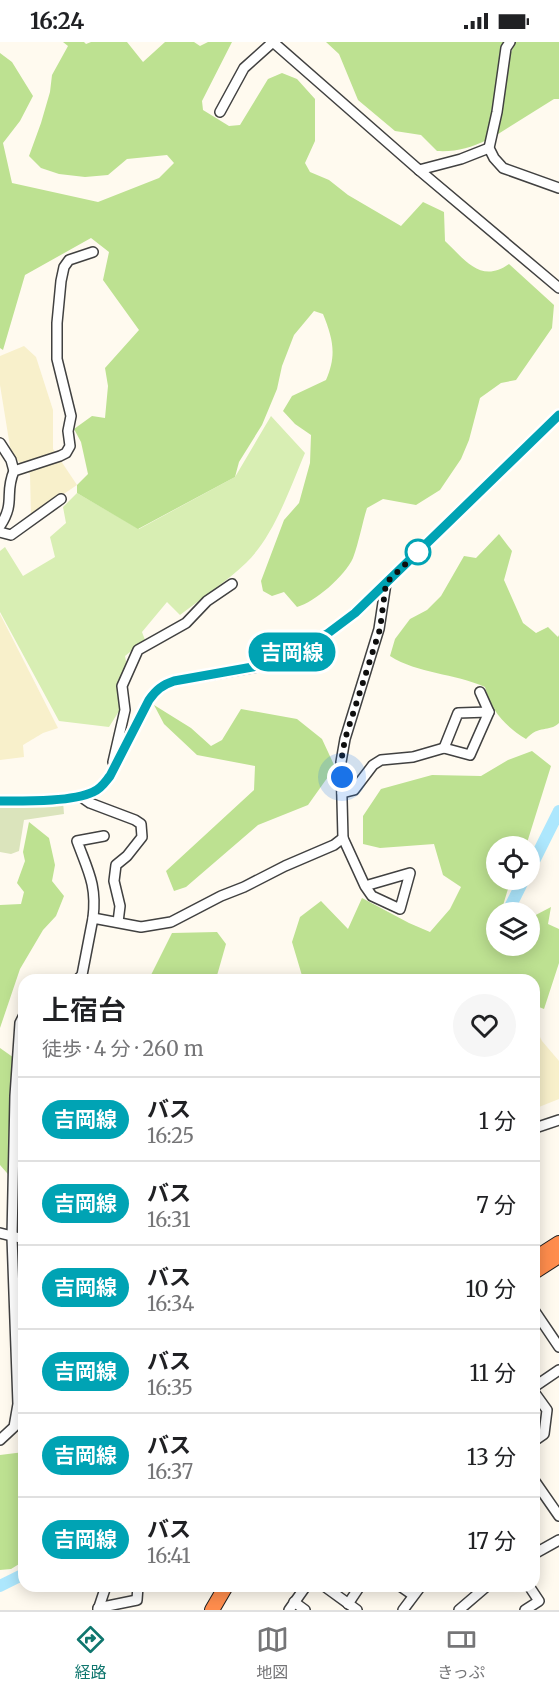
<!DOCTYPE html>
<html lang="ja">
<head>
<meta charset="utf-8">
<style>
	:root { --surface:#fff; --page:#f6f6f6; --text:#202124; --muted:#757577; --line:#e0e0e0; --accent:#0f766e }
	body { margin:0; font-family:Merriweather,"Noto Sans JP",serif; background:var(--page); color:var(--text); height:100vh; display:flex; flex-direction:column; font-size:22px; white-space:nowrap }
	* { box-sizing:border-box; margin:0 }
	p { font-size:20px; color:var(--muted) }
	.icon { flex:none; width:33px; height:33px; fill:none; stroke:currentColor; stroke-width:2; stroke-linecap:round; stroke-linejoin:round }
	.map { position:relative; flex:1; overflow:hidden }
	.details { position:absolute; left:18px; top:932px; width:522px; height:618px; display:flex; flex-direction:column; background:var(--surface); border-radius:18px; box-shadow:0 3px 15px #0003 }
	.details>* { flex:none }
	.badge { padding:0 12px; border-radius:20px; font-size:21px; line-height:39px }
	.buttons { position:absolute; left:486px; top:794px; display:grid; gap:12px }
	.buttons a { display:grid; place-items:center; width:54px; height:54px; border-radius:50%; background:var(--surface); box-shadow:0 3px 15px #0003; font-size:30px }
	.you { position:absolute; width:30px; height:30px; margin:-15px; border:4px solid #fff; border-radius:50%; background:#1a73e8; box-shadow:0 0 0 9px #1a73e833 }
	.map>.badge { position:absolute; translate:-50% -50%; box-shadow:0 0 0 3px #fff }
	.round { display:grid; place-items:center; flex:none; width:63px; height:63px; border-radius:32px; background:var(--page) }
	.summary { display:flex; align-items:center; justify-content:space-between; height:102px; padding:0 24px }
	h1 { font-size:28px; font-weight:600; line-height:45px }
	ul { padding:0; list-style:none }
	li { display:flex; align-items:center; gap:18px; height:84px; padding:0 24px; border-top:2px solid var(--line) }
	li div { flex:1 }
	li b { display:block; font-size:22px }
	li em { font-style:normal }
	li .badge { min-width:66px; font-weight:700; text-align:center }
	.status { display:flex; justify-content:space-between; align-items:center; height:42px; padding:0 30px; background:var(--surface); direction:ltr }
	.status svg { height:16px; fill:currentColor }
	.tabs { display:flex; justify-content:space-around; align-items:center; height:84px; border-top:2px solid var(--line); background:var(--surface); font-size:16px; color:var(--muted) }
	.tabs a { display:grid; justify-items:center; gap:3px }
	.tabs .selected { color:var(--accent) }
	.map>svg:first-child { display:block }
</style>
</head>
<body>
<div class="status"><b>16:24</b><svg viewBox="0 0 49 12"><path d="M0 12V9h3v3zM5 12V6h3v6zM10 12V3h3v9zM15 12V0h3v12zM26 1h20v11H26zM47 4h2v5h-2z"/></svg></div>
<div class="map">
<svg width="559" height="1568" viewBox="0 0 559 1568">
	<rect width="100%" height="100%" fill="#fffaef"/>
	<!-- farmland -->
	<g fill="#f8f0cb">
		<path d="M24,304L36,315L53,368V407L77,443L31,474L30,432L11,411L0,343V314Z"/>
		<path d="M0,572L58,686L43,691L23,703L24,715L0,718Z"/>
		<path d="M534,971L538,974L536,987L542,999L559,1019V1057L534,1067Z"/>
	</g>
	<!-- green -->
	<path fill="#d8eeb3" d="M271,374L305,411C290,446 274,494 246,521C226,540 202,556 180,573L167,560L142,590L145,598L125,614L127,624L117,649L121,666L109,685L59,679L0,570V509L5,505L23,534L55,515L50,495L66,481L63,465L77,451L139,487L235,435Z"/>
	<!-- forest -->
	<g fill="#bde191">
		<path d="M63,0H84L86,2L91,0H127L143,20L165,0H194L200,4L208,0H232L202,59L203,68L229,84L240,83L268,37L282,31L297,37L315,57V99L305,121L310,130L329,138L348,153L401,184L423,160L444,170L445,199C465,218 481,242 509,222L554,263L552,286L516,338L501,341L480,356L469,398L461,417L440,448L416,463L383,457L367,466C362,482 359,500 353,516C345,534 315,560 297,565L284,550L272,554L263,549L261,539L284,478L299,461L310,421L311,393L295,382L283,369L292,354L326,338C337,313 333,297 323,272L314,269L294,293L282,324L277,347L262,383L239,420L235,435L138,487L77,451V443L88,432L81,400L74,387L92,374L105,376L108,344L105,326L139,288L103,238L109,210L91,196L25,233L3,308L0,306V11L12,20L33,54L20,79L3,101L12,141L98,160L159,136L174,121L167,113L127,117L108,133L85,135L59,132L41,126L29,114L41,81L50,50L52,33L68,4Z"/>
		<path d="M326,0H506L487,98C470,106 456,110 437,109L421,93L395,89L358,58L339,12Z"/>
		<path d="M515,0H559V57H554L495,94L507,21Z"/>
		<path d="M499,492L512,509L504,538L523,581L536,591L548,585L558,595L559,593V681C548,691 540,682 526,697C505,684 491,669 485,645C454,631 418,632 390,614L395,597L410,577L427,568L441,554L464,514L476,516Z"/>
		<path d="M154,663L191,686L211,704L222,698L241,667L297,677L322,697L335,725L308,763L258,783L186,845L174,849L166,829L254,748L255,724L197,713L164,682Z"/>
		<path d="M532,709L551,724L526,804H496V837H511L501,870H496V903H530V876L551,865L548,882L559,887V921L544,967L534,963V938L303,937L292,900L300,875L321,859L348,887L362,856L409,881L430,890L450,867L461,845L443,833L434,802L380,806L363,802V774L381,747L432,733L481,734L508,718Z"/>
		<path d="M29,780L49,796L55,823L52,839L64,854L56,874L43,888L20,927L0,986V863L21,862L24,850L17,841L25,819L23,810Z"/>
		<path d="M217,890L226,902L216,937H149L172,891Z"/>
		<path d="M0,1006L24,1023V1060L20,1103L24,1107V1193L16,1186L20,1146L0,1123Z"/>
		<path d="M24,1410V1519L11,1527L0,1528V1413Z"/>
	</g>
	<!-- cemetery -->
	<path fill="#dbe4bc" d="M63,759L64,772L24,778L19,809L11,812L0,810V764H23Z"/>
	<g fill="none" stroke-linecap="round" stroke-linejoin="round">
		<!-- river -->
		<g stroke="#ade7fd" stroke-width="12">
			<path d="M530,827L559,769"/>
			<path d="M509,867L524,837"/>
			<path d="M0,1544L24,1532"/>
		</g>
		<defs>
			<g id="minor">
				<path d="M273,0L419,128L559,246"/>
				<path d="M510,0L506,6L497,70L489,106L494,116L503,126L559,146"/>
				<path d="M220,70L244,26L273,0"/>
				<path d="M419,128L461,117L489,106"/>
				<path d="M0,401L11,418L14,429"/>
				<path d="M0,484C16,460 4,452 14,429L60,414L66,411L70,404L68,389L71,374L57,317V281L61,239L64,225L69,218L93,210"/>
				<path d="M0,490L11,493L61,457"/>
				<path d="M444,706L458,671L489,670"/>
				<path d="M113,720L125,668L122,644L138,608L186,581L207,559L232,542"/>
				<path d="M342,751L354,748L373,723L381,718L413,715L444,706L470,713L489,670L480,650"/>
				<path d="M80,754L90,761L135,778L141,782L142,795L127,814L116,823L114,839L120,864L118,880"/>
				<path d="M0,759C24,759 72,760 93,750C101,747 105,740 110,734L149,658C156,648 162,643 174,639L269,623L327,592L355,571L559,373"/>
				<path d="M343,796L365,844L410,831L400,867L372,854L365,844"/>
				<path d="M93,876C97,843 88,829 77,799L104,794"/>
				<path d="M77,938L82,933L93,876L141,885L171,880L221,854L244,845L285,824L334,803L343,796L341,720L345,697L379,587L386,541"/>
				<path d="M535,1086L559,1078"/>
				<path d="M0,1191L24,1197"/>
				<path d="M534,1268L559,1305"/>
				<path d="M534,1345L559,1328"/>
				<path d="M534,1350L547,1368L544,1392L534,1399"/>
				<path d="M0,1398L14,1385L18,1362L12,1195L15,1054L20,981L24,973"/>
				<path d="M534,1438L559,1474"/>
				<path d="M534,1512L559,1498"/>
				<path d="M324,1544L357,1568"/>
				<path d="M400,1544L413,1553"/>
				<path d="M294,1560L305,1568"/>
				<path d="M348,1562L360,1544"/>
				<path d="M98,1566L137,1558L138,1544"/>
				<path d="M98,1568L106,1544"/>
				<path d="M289,1568L306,1544"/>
				<path d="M403,1568L421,1544"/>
				<path d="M459,1568L487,1544"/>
				<path d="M525,1568L539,1559L529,1544"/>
			</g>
			<g id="highway">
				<path d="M534,1217L559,1201"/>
				<path d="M534,1230L559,1214"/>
				<path d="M212,1568L226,1544"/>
			</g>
		</defs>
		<!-- minor casing -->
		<use href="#minor" stroke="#414141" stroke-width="12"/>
		<!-- highway casing -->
		<use href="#highway" stroke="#1f1f1f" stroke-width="16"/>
		<!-- minor -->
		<use href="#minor" stroke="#fff" stroke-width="9"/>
		<!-- highway -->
		<use href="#highway" stroke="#ff8d4d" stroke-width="14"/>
	</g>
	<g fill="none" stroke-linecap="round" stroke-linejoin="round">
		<defs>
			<path id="line" d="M0,759C24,759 72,760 93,750C101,747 105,740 110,734L149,658C156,648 162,643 174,639L269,622L327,592L355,571L559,373"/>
		</defs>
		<!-- line casing -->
		<use href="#line" stroke="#fff" stroke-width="14"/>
		<!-- line -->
		<use href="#line" stroke="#00a3b4" stroke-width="9"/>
		<!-- walk -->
		<path stroke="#0e0e0e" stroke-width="6" stroke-dasharray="0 10.8" d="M342,735L341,720L345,697L380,587L386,541L418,510"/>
	</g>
	<!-- markers -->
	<circle fill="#fff" stroke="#00a3b4" stroke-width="3" cx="418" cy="510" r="12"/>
</svg>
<div class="buttons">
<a><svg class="icon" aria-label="locate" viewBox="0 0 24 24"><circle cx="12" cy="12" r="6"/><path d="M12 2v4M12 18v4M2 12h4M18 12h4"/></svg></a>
<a><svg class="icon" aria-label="layers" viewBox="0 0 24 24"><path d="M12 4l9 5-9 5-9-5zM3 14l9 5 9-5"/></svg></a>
</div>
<div class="you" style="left:342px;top:735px"></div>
<b class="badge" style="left:292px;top:610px;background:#00a3b4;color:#fff">吉岡線</b>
<section class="details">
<div class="summary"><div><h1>上宿台</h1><p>徒歩 · 4 分 · 260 m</p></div><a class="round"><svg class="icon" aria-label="heart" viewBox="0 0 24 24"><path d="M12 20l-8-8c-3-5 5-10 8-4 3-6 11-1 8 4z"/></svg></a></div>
<ul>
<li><span class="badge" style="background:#00a3b4;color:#fff">吉岡線</span><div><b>バス</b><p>16:25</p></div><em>1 分</em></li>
<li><span class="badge" style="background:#00a3b4;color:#fff">吉岡線</span><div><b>バス</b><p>16:31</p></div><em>7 分</em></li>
<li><span class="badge" style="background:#00a3b4;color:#fff">吉岡線</span><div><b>バス</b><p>16:34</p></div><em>10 分</em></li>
<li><span class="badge" style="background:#00a3b4;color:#fff">吉岡線</span><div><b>バス</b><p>16:35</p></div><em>11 分</em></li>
<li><span class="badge" style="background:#00a3b4;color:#fff">吉岡線</span><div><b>バス</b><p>16:37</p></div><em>13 分</em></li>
<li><span class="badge" style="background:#00a3b4;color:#fff">吉岡線</span><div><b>バス</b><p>16:41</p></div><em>17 分</em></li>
</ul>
</section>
</div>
<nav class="tabs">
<a class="selected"><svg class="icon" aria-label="directions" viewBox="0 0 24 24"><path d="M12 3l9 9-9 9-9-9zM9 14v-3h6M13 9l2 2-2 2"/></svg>経路</a>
<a><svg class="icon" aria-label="map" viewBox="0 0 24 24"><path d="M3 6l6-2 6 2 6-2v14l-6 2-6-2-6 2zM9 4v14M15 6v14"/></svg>地図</a>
<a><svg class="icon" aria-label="tickets" viewBox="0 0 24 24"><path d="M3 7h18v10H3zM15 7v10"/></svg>きっぷ</a>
</nav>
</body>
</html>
